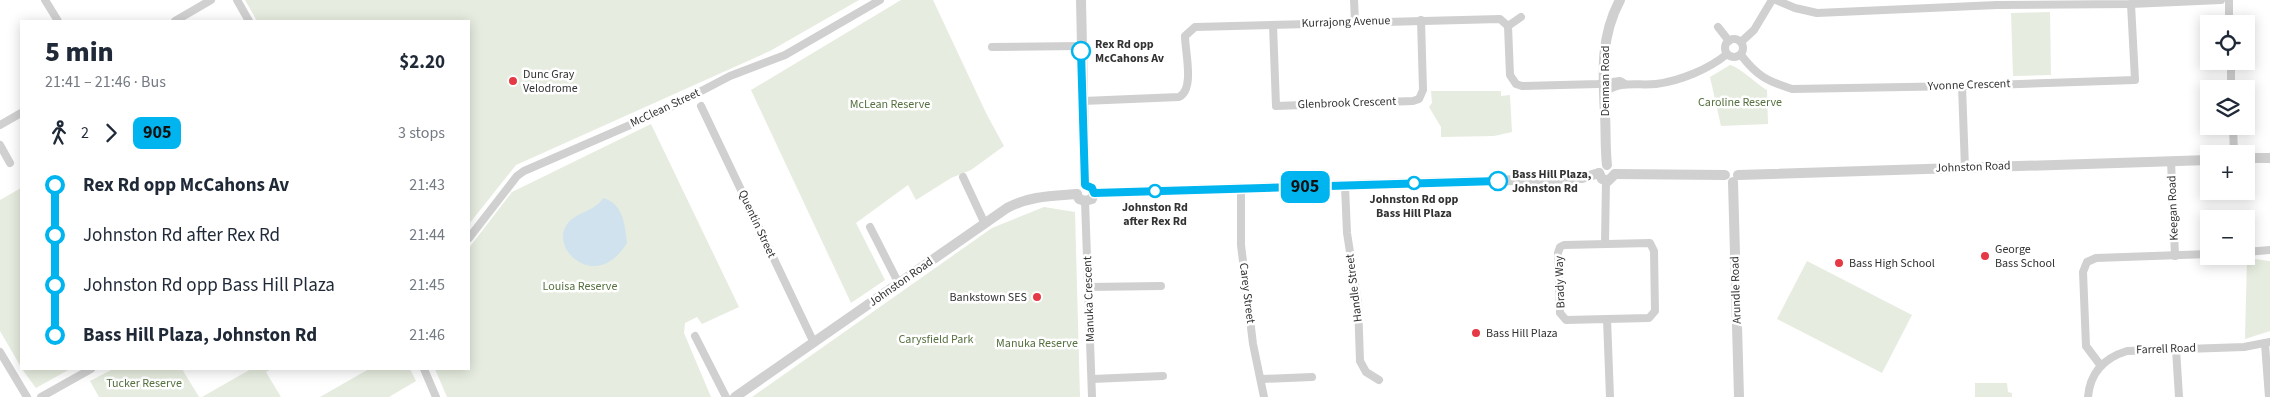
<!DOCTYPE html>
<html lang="en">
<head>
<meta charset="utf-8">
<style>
	:root { --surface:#fff; --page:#f6f6f7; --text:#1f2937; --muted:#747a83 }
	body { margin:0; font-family:"Source Sans 3",sans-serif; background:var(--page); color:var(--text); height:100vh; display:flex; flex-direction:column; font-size:19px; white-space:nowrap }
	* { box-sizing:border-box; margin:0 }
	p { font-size:16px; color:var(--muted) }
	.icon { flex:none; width:28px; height:28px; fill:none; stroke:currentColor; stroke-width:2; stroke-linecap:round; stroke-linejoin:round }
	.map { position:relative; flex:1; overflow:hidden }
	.details { position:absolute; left:20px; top:20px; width:450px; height:350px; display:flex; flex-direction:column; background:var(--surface); border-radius:0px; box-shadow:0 2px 12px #0003 }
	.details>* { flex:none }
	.badge { padding:0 10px; border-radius:8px; font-size:18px; line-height:32px }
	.fabs { position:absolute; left:2200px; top:15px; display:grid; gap:10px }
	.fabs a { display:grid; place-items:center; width:55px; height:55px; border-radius:0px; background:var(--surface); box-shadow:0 2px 12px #0003; font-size:25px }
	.map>.badge { position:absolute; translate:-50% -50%; box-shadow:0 0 0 2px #fff }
	.legs { display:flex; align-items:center; gap:8px; height:55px; padding:0 25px; font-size:16px }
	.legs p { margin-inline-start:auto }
	.head { display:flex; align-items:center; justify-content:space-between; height:85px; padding:0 25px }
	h1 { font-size:28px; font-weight:800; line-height:38px }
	ul { padding:0 25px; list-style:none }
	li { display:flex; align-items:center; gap:18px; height:50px; font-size:19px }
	li i { display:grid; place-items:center; width:8px; height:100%; margin:0 6px; background:currentColor }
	li i::after { content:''; width:12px; height:12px; margin:-6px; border:4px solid; border-radius:50%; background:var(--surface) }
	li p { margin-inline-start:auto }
	li:first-child i { background:linear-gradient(#0000 50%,currentColor 0) }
	li:last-child i { background:linear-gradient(currentColor 50%,#0000 0) }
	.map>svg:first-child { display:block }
</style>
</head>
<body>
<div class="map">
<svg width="2270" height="397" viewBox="0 0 2270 397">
	<rect width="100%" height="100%" fill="#fff"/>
	<!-- green -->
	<g fill="#e6ecdf">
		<path d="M245,0H859L770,51L516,165L469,224V21H257Z"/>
		<path d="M901,0H933L987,115L1004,146L971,170L951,178L916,200L908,185L856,223L885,280L851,303L751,90Z"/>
		<path d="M2050,12L2051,75L2013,76L2011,13Z"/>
		<path d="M1730,65C1738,66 1758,85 1767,90L1768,124L1721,126L1710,77Z"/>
		<path d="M1431,91H1501V96L1510,95L1512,132L1494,136L1441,137V127L1429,107L1432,103Z"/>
		<path d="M651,124L739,307L702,324L697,317L685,323L684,333L711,397H447L435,369H469V248L512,192Z"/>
		<path d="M21,188V367L0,331V200Z"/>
		<path d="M1044,207L1075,212L1080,397H752L992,228Z"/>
		<path d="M2247,258L2270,261V331L2245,339Z"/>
		<path d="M1807,261L1912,315L1882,373L1777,319Z"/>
		<path d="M22,369H70L36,388Z"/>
		<path d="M113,369H182L199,397H99L90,381Z"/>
		<path d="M251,369H271L266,372L281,397H202Z"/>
		<path d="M369,369H410L416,381L389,397H320Z"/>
		<path d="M1975,383H2007L2008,392L2012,393V397H1975Z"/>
	</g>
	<!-- water -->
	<path fill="#cfe2ee" d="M603,198C623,203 625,225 627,243C597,292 551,251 566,226C574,212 595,212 603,198Z"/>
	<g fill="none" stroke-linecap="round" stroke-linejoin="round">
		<!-- minor -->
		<g stroke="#d0d0d0" stroke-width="8">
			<path d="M45,0L58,21"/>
			<path d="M237,0L249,21"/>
			<path d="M1354,0L1355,22"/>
			<path d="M1776,0L1795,8L1817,13L1997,5L2131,4L2221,0"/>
			<path d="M2229,0V24"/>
			<path d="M175,21L211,0"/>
			<path d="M1273,25L1276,106L1413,101L1419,99L1423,90L1421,20"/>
			<path d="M1508,26L1521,17"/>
			<path d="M1718,27L1729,41"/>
			<circle cx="1734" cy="48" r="9"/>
			<path d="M1741,42L1754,30L1772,0"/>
			<path d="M992,47L1081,46"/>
			<path d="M1741,55C1757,76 1767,81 1792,89L1962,86L2135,80L2131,4"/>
			<path d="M2231,61V89"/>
			<path d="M1962,86L1965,168"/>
			<path d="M1604,93C1620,80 1637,86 1656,84C1680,81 1709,69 1727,54"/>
			<path d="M1083,101L1179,97C1195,89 1185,52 1185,36L1195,27L1500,19L1508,26L1510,75L1516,84L1522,86L1598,84L1620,81L1625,84"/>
			<path d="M701,106L814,343"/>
			<path d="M0,125L21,113"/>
			<path d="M2233,126L2234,154"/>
			<path d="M0,145L10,163"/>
			<path d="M2171,161L2175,256"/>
			<path d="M963,177L985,224"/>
			<path d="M1345,186L1347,233L1358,303L1360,361L1366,372L1379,380"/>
			<path d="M1241,189V245L1253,344L1264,397"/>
			<path d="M1085,201L1092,397"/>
			<path d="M870,227L899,284"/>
			<path d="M469,238L517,176L524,171L667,109L730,76L785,55L880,0"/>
			<path d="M1605,243L1606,180"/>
			<path d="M2246,252L2270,250"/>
			<path d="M1088,287L1161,286"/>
			<path d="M1607,319L1566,320L1560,313L1558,253L1560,247L1564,245L1650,243L1654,251L1655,311L1649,318L1607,319L1610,397"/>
			<path d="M695,336L726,397"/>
			<path d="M2265,344L2269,397"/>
			<path d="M2176,349L2179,397"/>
			<path d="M0,352L27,397"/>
			<path d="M2101,366L2086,346L2083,272L2087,262L2096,258L2209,254"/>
			<path d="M424,369L436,397"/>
			<path d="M1092,379L1163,376"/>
			<path d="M1262,379L1312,377"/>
			<path d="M41,397L91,369"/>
			<path d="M2088,397C2090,373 2104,358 2127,351L2244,347L2270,342"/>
		</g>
		<!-- tertiary -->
		<g stroke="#d0d0d0" stroke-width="10">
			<path d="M1081,0L1085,185"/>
			<path d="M2246,158H2270"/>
			<path d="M1607,165C1605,148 1606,131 1605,114C1603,74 1600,37 1620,0"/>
			<path d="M1599,173L1602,179L1608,181L1615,174"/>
			<path d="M1615,174L1725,175"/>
			<path d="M1738,175L2209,160"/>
			<path d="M1733,182L1739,397"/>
			<path d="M1094,193L1582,178L1599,173"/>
			<path d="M1077,194L1079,199L1085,201L1092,199L1094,193"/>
			<path d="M735,397L1007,208C1029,196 1052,196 1077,194"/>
		</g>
	</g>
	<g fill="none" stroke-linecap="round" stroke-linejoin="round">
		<defs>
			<path id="line-1" d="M1081,51L1085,185L1092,188L1094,193L1498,181"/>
		</defs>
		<!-- line-1 casing -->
		<use href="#line-1" stroke="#fff" stroke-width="11"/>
		<!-- line-1 -->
		<use href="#line-1" stroke="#00b5ef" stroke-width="8"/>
	</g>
	<!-- markers -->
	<g fill="#fff" stroke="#00b5ef" stroke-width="2.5">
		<circle cx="1081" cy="51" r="9"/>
		<circle cx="1498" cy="181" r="9"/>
		<circle cx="1414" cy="183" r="6"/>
		<circle cx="1155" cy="191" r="6"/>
	</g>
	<g fill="#e63946" stroke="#fff" stroke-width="2">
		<circle cx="513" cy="81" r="5"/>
		<circle cx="1985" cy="256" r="5"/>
		<circle cx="1839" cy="263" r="5"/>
		<circle cx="1037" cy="297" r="5"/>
		<circle cx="1476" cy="333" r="5"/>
	</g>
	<g text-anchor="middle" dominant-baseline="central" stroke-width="5" stroke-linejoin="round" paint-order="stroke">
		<!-- street labels -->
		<g font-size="12" fill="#333" stroke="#fff">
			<text transform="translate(1346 22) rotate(-2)">Kurrajong Avenue</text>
			<text transform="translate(1605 81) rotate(-90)">Denman Road</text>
			<text transform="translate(1969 85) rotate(-2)">Yvonne Crescent</text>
			<text transform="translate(1347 103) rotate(-2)">Glenbrook Crescent</text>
			<text transform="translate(665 108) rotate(-25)">McClean Street</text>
			<text transform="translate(1973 167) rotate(-2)">Johnston Road</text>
			<text transform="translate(2173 208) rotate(-92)">Keegan Road</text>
			<text transform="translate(757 224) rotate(65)">Quentin Street</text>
			<text transform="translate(901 282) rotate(-35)">Johnston Road</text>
			<text transform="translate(1560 282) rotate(-92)">Brady Way</text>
			<text transform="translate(1354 288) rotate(-97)">Handle Street</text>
			<text transform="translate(1736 290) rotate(-92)">Arundle Road</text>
			<text transform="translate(1247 293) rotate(83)">Carey Street</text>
			<text transform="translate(1089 299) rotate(-92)">Manuka Crescent</text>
			<text transform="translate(2166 349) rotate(-2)">Farrell Road</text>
		</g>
		<!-- stop labels -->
		<g font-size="12" font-weight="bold" fill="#333" stroke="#fff" text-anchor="start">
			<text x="1095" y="44">Rex Rd opp<tspan x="1095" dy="14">McCahons Av</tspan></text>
			<text x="1512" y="174">Bass Hill Plaza,<tspan x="1512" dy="14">Johnston Rd</tspan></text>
			<text x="1414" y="199" text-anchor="middle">Johnston Rd opp<tspan x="1414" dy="14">Bass Hill Plaza</tspan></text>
			<text x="1155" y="207" text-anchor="middle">Johnston Rd<tspan x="1155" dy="14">after Rex Rd</tspan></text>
		</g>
		<!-- poi labels -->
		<g font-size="12" fill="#333" stroke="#fff" text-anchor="start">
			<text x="523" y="74">Dunc Gray<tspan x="523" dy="14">Velodrome</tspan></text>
			<text x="1995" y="249">George<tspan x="1995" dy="14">Bass School</tspan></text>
			<text x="1849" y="263">Bass High School</text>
			<text x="1027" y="297" text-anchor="end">Bankstown SES</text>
			<text x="1486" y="333">Bass Hill Plaza</text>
		</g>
		<!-- park labels -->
		<g font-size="12" fill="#56703f" stroke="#fff">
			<text x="1740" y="102">Caroline Reserve</text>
			<text x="890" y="104">McLean Reserve</text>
			<text x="580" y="286">Louisa Reserve</text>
			<text x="936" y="339">Carysfield Park</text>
			<text x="1037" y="343">Manuka Reserve</text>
			<text x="144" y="383">Tucker Reserve</text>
		</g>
	</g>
</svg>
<div class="fabs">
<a><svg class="icon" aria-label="locate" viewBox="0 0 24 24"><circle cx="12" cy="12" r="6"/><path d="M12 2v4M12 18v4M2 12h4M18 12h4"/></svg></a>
<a><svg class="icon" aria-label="layers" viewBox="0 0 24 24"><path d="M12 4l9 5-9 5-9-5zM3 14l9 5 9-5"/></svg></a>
<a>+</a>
<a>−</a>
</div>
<b class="badge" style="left:1305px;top:187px;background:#00b5ef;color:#111">905</b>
<section class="details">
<div class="head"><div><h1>5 min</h1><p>21:41 – 21:46 · Bus</p></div><b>$2.20</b></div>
<div class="legs"><svg class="icon" aria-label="walk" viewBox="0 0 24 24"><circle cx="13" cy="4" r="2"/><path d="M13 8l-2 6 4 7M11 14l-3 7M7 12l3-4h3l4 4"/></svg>2<svg class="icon" aria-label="forward" viewBox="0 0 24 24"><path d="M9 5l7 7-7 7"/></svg><b class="badge" style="background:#00b5ef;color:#111">905</b><p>3 stops</p></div>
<ul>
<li><i style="color:#00b5ef"></i><b>Rex Rd opp McCahons Av</b><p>21:43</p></li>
<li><i style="color:#00b5ef"></i><span>Johnston Rd after Rex Rd</span><p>21:44</p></li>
<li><i style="color:#00b5ef"></i><span>Johnston Rd opp Bass Hill Plaza</span><p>21:45</p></li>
<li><i style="color:#00b5ef"></i><b>Bass Hill Plaza, Johnston Rd</b><p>21:46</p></li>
</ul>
</section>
</div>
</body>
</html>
